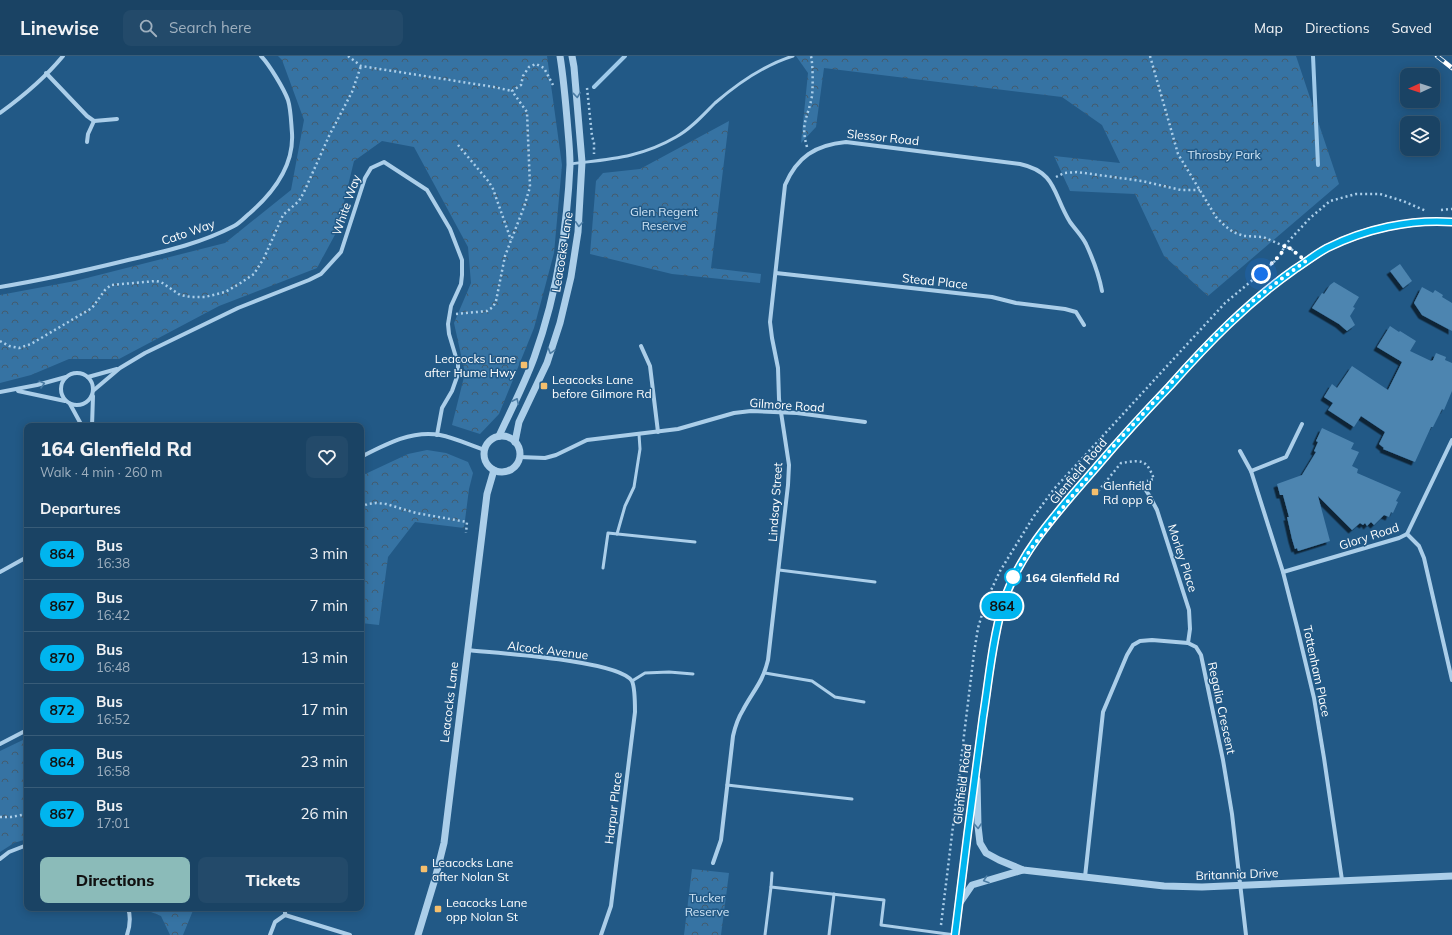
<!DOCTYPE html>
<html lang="en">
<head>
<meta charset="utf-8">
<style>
	:root { --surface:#1a4364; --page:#234a6a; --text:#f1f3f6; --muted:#9fb0bf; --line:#385c78; --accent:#8bbbb9 }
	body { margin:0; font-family:Mulish,sans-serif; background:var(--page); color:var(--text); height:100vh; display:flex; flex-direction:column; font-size:15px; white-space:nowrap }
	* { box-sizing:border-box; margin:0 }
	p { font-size:13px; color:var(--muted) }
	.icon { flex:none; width:22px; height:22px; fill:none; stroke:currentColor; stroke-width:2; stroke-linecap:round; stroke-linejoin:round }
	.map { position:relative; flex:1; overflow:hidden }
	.details { position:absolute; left:24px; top:367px; width:340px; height:488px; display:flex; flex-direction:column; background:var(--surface); border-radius:8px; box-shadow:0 2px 10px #0003,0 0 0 1px var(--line) }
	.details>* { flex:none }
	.badge { padding:0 8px; border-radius:13px; font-size:14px; line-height:26px }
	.needle { width:26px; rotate:267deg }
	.tools { position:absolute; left:1400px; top:12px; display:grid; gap:8px }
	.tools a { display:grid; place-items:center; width:40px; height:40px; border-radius:8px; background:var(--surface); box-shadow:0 2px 10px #0003,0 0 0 1px var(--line); font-size:20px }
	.you { position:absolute; width:20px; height:20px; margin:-10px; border:3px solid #fff; border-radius:50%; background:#1a73e8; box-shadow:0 0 0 6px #1a73e833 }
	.map>.badge { position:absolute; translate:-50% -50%; box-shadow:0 0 0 2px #fff }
	h2 { padding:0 16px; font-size:15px; line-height:36px }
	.round { display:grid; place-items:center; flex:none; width:42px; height:42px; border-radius:8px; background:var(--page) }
	.head { display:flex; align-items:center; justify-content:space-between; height:68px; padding:0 16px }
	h1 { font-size:19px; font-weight:800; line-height:30px }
	.cta { display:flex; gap:8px; margin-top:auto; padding:8px 16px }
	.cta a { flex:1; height:46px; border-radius:8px; background:var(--accent); color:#111; font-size:16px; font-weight:800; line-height:46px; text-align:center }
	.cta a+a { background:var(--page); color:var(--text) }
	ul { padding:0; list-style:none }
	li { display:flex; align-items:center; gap:12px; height:52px; padding:0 16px; border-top:1px solid var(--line) }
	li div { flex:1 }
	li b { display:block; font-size:15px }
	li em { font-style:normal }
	li .badge { min-width:44px; font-weight:700; text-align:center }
	header { display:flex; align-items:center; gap:24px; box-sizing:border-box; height:56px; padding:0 20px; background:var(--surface); border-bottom:1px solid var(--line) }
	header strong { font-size:19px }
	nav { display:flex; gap:22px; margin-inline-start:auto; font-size:14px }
	.search { width:280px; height:36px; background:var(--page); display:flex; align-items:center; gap:10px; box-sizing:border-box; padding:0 14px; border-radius:8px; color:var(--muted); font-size:15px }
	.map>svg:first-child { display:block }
</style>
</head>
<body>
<header>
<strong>Linewise</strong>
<div class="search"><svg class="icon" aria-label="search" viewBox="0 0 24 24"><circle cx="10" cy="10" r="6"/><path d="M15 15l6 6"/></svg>Search here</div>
<nav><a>Map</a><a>Directions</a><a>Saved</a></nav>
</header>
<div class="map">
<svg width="1452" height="879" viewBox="0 0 1452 879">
	<defs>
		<pattern id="park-crowns" width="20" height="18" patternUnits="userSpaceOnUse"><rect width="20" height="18" fill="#3673a3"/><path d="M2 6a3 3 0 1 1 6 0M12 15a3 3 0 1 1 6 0" fill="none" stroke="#435c6f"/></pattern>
		<filter id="shadow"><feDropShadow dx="-3.5" dy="3.5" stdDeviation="0" flood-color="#0009"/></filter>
	</defs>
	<rect width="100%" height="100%" fill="#225986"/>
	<!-- park -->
	<g fill="url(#park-crowns)">
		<path d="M278,0H547L562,109L554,197L534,272L499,358L480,378L452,369L465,317L454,267L471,227L468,191L414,91L382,85L354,105L337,175L317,212L219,250L119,303H69L31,319L0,327V239L75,225L225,187L291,134L304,64L282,4Z"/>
		<path d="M796,0H1296L1339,128L1208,240L1164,200L1135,138L1070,135L1054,100L1120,107L1102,69L1062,41L824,12L816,71L801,87L808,17Z"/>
		<path d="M729,65L711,212L761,218L760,227L672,218L590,198L596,125L603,117L640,113Z"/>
		<path d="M427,394L446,397L468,406L473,417L469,433L464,472L415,466L388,501L379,569L361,567V420L408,398Z"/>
		<path d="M27,682V783L14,787L0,796V695Z"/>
		<path d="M692,813L729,817L721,879H684Z"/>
		<path d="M141,852H194L183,879H170L161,860Z"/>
	</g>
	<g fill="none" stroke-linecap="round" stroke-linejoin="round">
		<!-- stream -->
		<g stroke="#9fcaea" stroke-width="4">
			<path d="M1313,0L1318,109"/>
			<path d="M594,31L625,0"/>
		</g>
	</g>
	<!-- building -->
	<g fill="#4e85b0" filter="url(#shadow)">
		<path d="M1400,208L1412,225L1403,232L1390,215Z"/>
		<path d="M1334,226L1359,241L1353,251L1355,252L1350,260L1355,269L1347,275L1339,268L1312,252L1322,237L1324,238L1330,229Z"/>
		<path d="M1422,231L1433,237L1435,234L1443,239L1442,241L1452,247V275L1422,259L1414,247Z"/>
		<path d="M1390,270L1399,276L1400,275L1416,285L1410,295L1431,305L1433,304L1436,297L1446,301L1445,304L1452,307V335L1444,354L1442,353L1433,371H1431L1415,406L1383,393L1384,392L1379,388L1385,376L1361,360L1354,371L1328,354L1333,347L1324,341L1332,328L1337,332L1352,310L1388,334L1402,306L1377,291Z"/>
		<path d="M1322,372L1354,387L1351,393L1359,396L1352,410L1358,413L1357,417L1401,436L1396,445L1398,446L1393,457L1391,456L1389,461L1384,459L1374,469L1371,466L1367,470L1365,467L1363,469L1360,467L1352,474L1318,440L1330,485L1298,495L1297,492L1295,493L1292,483L1287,461H1289L1283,439H1280L1277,428L1302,419L1316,396L1314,395L1318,386L1316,385Z"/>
	</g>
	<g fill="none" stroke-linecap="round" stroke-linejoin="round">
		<!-- path -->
		<g stroke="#abcee9" stroke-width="2.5" stroke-dasharray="2 3" stroke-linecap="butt">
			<path d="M348,0L361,10L494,31L512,35"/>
			<path d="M1150,0L1178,98L1216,161L1225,170L1233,176L1244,180L1263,181L1291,193L1299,199"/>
			<path d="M587,32L592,80L594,87V98"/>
			<path d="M458,89L489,126L493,133L511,184"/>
			<path d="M807,91C800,67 808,62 812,40C813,31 813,9 811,0"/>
			<path d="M1056,121L1064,117L1077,116L1142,125L1181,134H1200"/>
			<path d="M1441,154L1452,153"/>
			<path d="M456,258L487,255L493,251L496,245L505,200L524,151L530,131L527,56L512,35L521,29L523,20L529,11L536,8L544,12L553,29"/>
			<path d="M0,285L9,290L19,292L31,288L92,252L105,234L111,229L156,225L161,226L180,239L191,241H205L225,236L239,228L254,218L264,202L283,159L299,145L304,136L329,80L352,36L361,10"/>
			<path d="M1095,439L1121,407C1141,404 1146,402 1154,423L1147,425"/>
			<path d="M361,452L367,448L376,447L386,448L416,457L467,466L466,477"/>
			<path d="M0,761H11L27,758"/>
			<path d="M941,869L974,597L978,572L986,545L1000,515L1034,460L1054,433L1225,247L1273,207L1281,198L1285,189L1310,162L1330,145L1356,138H1380L1403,145L1426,155"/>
		</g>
		<!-- service -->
		<g stroke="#abcee9" stroke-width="3">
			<path d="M570,108C609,103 640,102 676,81C691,73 703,59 715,47C738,27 764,9 793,0"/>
			<path d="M617,478L625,450L634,431L640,393L639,378"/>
			<path d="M603,512L608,477L695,486"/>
			<path d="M779,514L875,526"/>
			<path d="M765,617L812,625L835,641L864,646"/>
			<path d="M632,625L645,617L669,616L693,618"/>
			<path d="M727,729L852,743"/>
			<path d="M772,817L771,831L884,844L881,869L955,879"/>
			<path d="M765,879L771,831"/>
			<path d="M829,879L834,838"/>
		</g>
		<!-- minor -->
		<g stroke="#abcee9" stroke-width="4">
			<path d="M46,17L87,60L94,65L117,63"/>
			<path d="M0,57C22,41 45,22 63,0"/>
			<path d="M87,86L88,78L94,65"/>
			<path d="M776,217L992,241L1016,247L1065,253L1076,256L1084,269"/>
			<path d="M0,231C42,224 83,215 124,205C162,196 200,188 234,170C240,167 245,161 250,157C274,136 294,109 292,77C291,66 291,54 288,44C284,33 269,8 261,0"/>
			<path d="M641,290L650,310L658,376"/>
			<circle cx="77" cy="333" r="16"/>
			<path d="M88,321L117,313"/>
			<path d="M94,334L120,312L145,297L238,252L309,224L321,218L341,196L365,122L371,112L384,106L427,134L450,173L462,204V219L461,228L451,250L448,268L449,278L458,308V318L452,335L442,352L437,379"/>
			<path d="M18,335L65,345"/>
			<path d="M0,336L37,329L66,321"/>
			<path d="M70,348L82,370"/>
			<path d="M92,370L93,340"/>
			<path d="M1240,395L1251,415L1283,516L1297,571L1314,642L1324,702L1342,824"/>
			<path d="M361,401C386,388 412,374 440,379C455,382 470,389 485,394"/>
			<path d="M519,401L545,402L556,399L587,384L678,373L734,357L751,355L797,357L865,366"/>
			<path d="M1251,415L1286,401L1302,368"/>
			<path d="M1141,427L1149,439L1157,454L1189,554L1190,573L1188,587"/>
			<path d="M1407,478L1419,490L1424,502L1452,624"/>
			<path d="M0,516L27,501"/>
			<path d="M1283,516L1399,482L1407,478L1452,384"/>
			<path d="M467,594C494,597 619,604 632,625C635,632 635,648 635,656L611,850L601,879"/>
			<path d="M0,688L27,674"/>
			<path d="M0,803L9,796L27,789"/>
			<path d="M713,807L721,784L733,680C735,671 738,662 743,654C753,635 763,626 768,604L788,429L789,409L779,343L778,312L772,282L770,266L785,129C797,101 815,89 846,86L1020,108C1057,116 1053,139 1070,166C1075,173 1082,180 1086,188C1093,203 1099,219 1102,235"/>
			<path d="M1085,821L1103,656L1127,599L1133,589L1140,585L1152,584L1188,587L1196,591L1201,599L1223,704L1232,758L1246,879"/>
			<path d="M285,859L350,879"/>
			<path d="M127,879C130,870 131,861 128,852"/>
			<path d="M270,879L275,866L285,859V852"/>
		</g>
		<!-- tertiary -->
		<g stroke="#abcee9" stroke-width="7">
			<path d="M499,380C511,354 524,329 534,302C556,241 567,174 570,109C570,98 569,86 568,75C566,50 564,25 560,0"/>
			<circle cx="502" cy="398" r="18"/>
			<path d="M515,386L519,366L547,307L560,267L571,221L578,176L582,106L574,11L572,0"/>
			<path d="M977,724L978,770L980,787L986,797L999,804L1023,814L1164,830L1202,831L1452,820"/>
			<path d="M959,848L972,829L1023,814"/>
			<path d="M418,879L435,823L444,787L487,438L494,414"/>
		</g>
		<!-- secondary -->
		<path stroke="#d6e8f7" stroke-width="8" d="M955,879C964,806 973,734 983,661C989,624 992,585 1003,548C1019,495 1064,449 1099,408C1124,379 1150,351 1176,323C1213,282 1250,244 1295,213C1306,206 1316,198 1327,192C1365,173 1410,163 1452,166"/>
		<defs>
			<path id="rail" d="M1437,0L1452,12"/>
		</defs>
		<!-- rail casing -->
		<use href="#rail" stroke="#fff" stroke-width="4.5"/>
		<!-- rail -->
		<use href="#rail" stroke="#225986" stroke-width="3" stroke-dasharray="9" stroke-linecap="butt"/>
	</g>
	<!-- one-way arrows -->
	<defs><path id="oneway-chevron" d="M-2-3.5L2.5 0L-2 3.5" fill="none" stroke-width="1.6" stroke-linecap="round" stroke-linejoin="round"/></defs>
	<g stroke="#4b7ca4">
		<use href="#oneway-chevron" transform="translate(577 39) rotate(84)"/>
		<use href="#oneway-chevron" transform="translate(579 168) rotate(94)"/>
		<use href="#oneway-chevron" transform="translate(551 295) rotate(107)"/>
		<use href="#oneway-chevron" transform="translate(42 328) rotate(-15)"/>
		<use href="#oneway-chevron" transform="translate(516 345) rotate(-65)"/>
		<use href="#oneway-chevron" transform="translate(978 770) rotate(86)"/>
		<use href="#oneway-chevron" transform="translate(986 824) rotate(162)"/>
	</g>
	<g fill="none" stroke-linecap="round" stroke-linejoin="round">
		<defs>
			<path id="line" d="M955,879C964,806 973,734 983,661C989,624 992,585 1003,548C1019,495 1064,449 1099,408C1122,381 1146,355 1170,330C1208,287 1248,246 1295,213C1306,206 1316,198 1327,192C1365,173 1410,163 1452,166"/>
		</defs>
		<!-- line casing -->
		<use href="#line" stroke="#fff" stroke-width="9"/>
		<!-- line -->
		<use href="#line" stroke="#00b5ef" stroke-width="6"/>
		<!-- walk -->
		<path stroke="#fff" stroke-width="4" stroke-dasharray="0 7.2" d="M1013,521L1030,494L1064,450L1117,386L1209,286L1254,244L1280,224L1306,205L1291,193L1285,189L1281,198L1261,218"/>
	</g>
	<!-- markers -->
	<g fill="#f5bf6d" stroke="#225986" stroke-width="1.5">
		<rect x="520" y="305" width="8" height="8" rx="2"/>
		<rect x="540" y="326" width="8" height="8" rx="2"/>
		<rect x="1091" y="432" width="8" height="8" rx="2"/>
		<rect x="420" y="809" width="8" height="8" rx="2"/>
		<rect x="434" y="849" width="8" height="8" rx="2"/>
	</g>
	<circle fill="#fff" stroke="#00b5ef" stroke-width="2" cx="1013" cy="521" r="8"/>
	<g text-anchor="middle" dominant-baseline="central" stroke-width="3" stroke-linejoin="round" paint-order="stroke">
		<!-- street labels -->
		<g font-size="12" fill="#fff" stroke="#225986">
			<text transform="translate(883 81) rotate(6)">Slessor Road</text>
			<text transform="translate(346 149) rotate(-71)">White Way</text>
			<text transform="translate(188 176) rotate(-19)">Cato Way</text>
			<text transform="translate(562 196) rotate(-81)">Leacocks Lane</text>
			<text transform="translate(935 225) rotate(6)">Stead Place</text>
			<text transform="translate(787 349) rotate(4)">Gilmore Road</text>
			<text transform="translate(1078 415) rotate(-50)">Glenfield Road</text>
			<text transform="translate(775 446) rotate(-86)">Lindsay Street</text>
			<text transform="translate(1369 480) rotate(-18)">Glory Road</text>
			<text transform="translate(1183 502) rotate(72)">Morley Place</text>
			<text transform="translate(548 594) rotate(7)">Alcock Avenue</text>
			<text transform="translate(1317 615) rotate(78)">Tottenham Place</text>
			<text transform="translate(449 646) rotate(-83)">Leacocks Lane</text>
			<text transform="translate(1222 652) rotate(78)">Regalia Crescent</text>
			<text transform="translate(962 728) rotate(-83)">Glenfield Road</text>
			<text transform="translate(613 752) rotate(-83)">Harpur Place</text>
			<text transform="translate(1237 818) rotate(-2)">Britannia Drive</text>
		</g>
		<!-- park labels -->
		<g font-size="12" fill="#d0e6f7" stroke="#225986">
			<text x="1224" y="98">Throsby Park</text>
			<text x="664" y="155">Glen Regent<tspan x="664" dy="14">Reserve</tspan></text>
			<text x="707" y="841">Tucker<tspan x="707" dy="14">Reserve</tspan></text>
		</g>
		<!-- poi labels -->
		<g font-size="12" fill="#fff" stroke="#225986" text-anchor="start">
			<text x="516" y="302" text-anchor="end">Leacocks Lane<tspan x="516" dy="14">after Hume Hwy</tspan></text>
			<text x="552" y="323">Leacocks Lane<tspan x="552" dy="14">before Gilmore Rd</tspan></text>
			<text x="1103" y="429">Glenfield<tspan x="1103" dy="14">Rd opp 6</tspan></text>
			<text x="432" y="806">Leacocks Lane<tspan x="432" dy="14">after Nolan St</tspan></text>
			<text x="446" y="846">Leacocks Lane<tspan x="446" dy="14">opp Nolan St</tspan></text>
		</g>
		<!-- stop labels -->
		<g font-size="12" font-weight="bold" fill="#fff" stroke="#225986" text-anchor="start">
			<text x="1025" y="521">164 Glenfield Rd</text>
		</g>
	</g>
</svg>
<div class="tools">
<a><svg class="needle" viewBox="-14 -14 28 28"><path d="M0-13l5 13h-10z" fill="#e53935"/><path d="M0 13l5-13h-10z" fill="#9fb0bf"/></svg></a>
<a><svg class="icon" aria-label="layers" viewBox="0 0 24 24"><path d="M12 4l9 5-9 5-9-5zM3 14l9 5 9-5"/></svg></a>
</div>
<div class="you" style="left:1261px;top:218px"></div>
<b class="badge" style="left:1002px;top:550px;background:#00b5ef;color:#111">864</b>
<section class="details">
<div class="head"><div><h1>164 Glenfield Rd</h1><p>Walk · 4 min · 260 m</p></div><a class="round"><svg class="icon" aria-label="heart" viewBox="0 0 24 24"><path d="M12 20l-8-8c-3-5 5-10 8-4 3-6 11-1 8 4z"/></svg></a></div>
<h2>Departures</h2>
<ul>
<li><span class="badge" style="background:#00b5ef;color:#111">864</span><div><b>Bus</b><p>16:38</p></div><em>3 min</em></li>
<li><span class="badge" style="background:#00b5ef;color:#111">867</span><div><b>Bus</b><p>16:42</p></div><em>7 min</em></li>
<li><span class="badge" style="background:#00b5ef;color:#111">870</span><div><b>Bus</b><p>16:48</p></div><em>13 min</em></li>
<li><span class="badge" style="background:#00b5ef;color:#111">872</span><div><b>Bus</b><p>16:52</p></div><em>17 min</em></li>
<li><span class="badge" style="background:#00b5ef;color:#111">864</span><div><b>Bus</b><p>16:58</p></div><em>23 min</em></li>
<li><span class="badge" style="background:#00b5ef;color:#111">867</span><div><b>Bus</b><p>17:01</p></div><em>26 min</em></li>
</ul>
<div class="cta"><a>Directions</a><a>Tickets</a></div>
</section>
</div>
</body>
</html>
